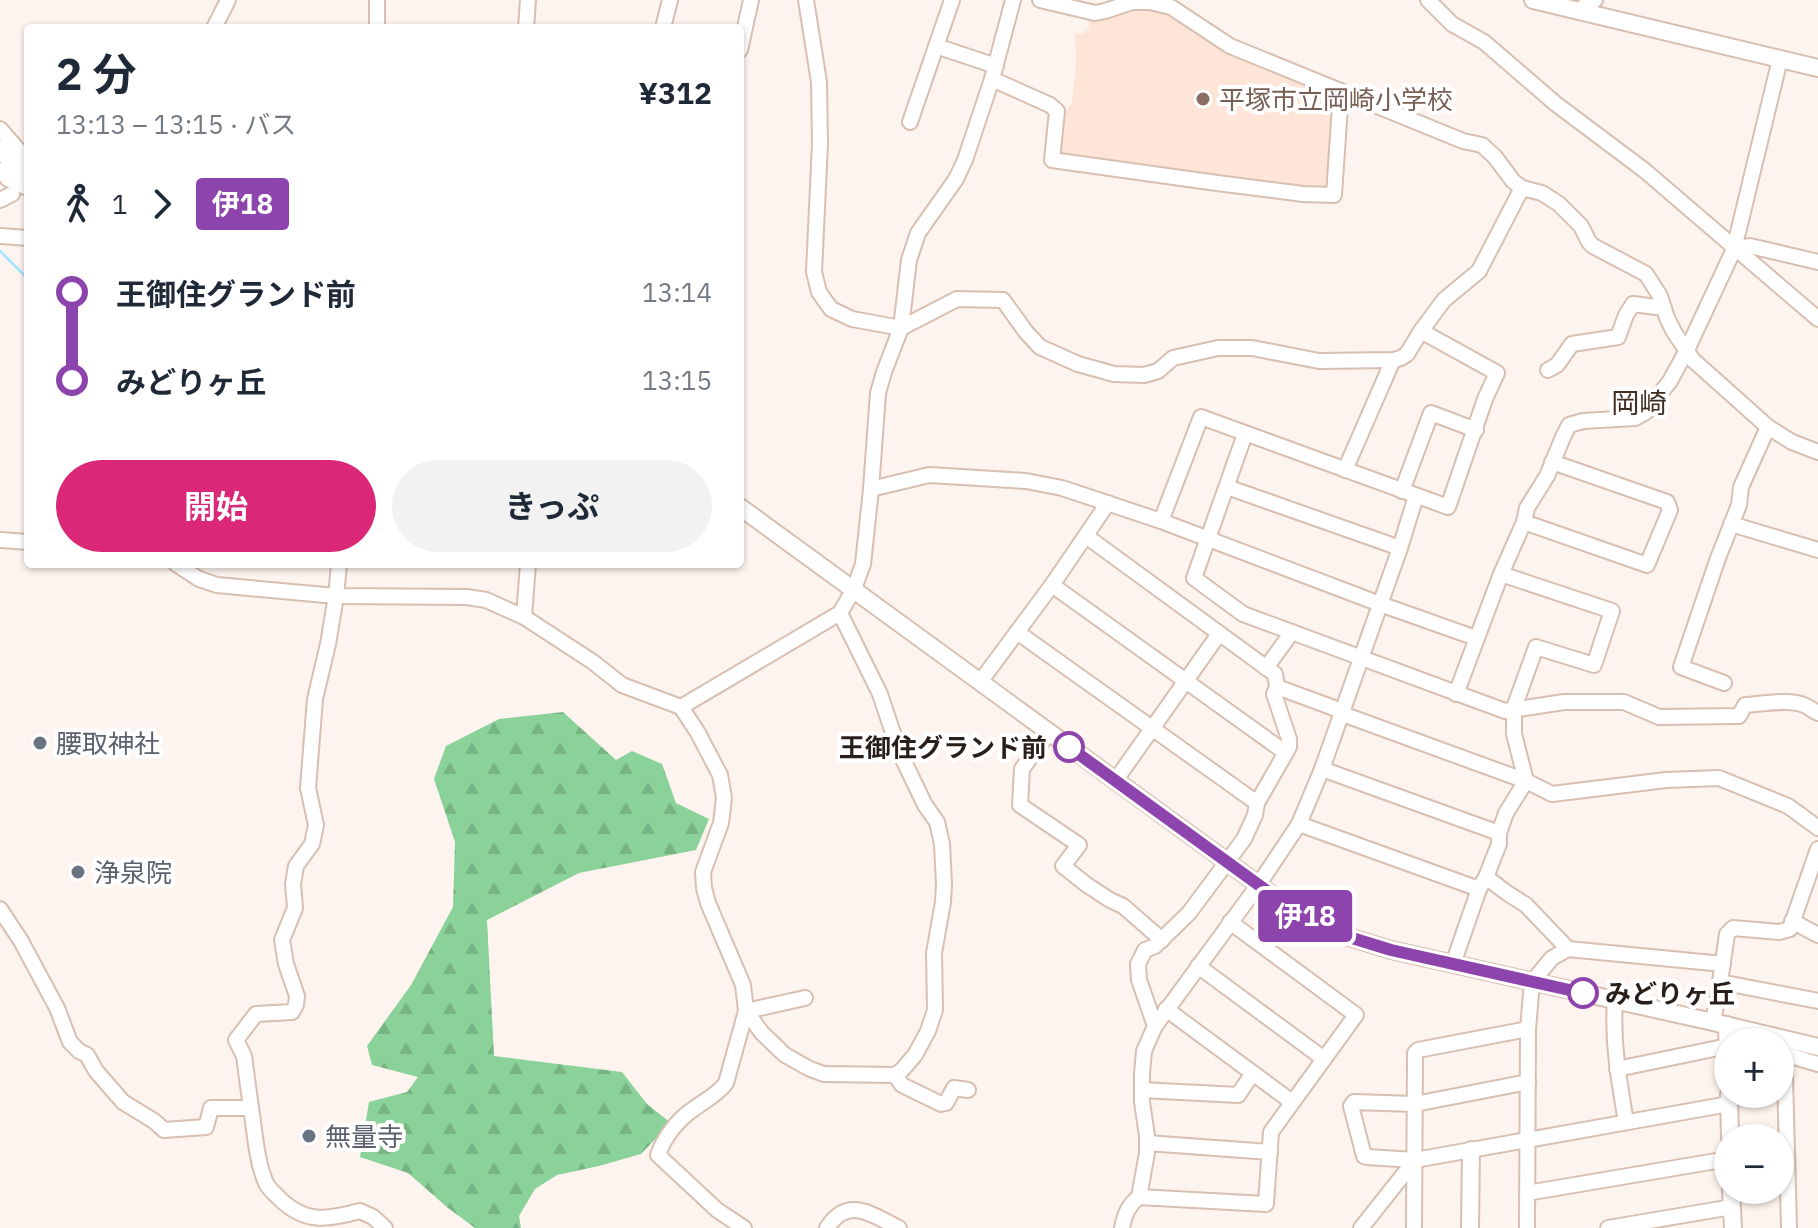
<!DOCTYPE html>
<html lang="ja">
<head>
<meta charset="utf-8">
<style>
	:root { --surface:#fff; --page:#f2f2f3; --text:#1f2937; --muted:#747a83; --accent:#db2777 }
	body { margin:0; font-family:"IBM Plex Sans","Noto Sans JP",sans-serif; background:var(--page); color:var(--text); height:100vh; display:flex; flex-direction:column; font-size:30px; white-space:nowrap }
	* { box-sizing:border-box; margin:0 }
	p { font-size:26px; color:var(--muted) }
	.icon { flex:none; width:44px; height:44px; fill:none; stroke:currentColor; stroke-width:2; stroke-linecap:round; stroke-linejoin:round }
	.map { position:relative; flex:1; overflow:hidden }
	.sheet { position:absolute; left:24px; top:24px; width:720px; height:544px; display:flex; flex-direction:column; background:var(--surface); border-radius:8px; box-shadow:0 2px 6px #0004 }
	.sheet>* { flex:none }
	.badge { padding:0 16px; border-radius:6px; font-size:28px; line-height:52px }
	.buttons { position:absolute; left:1714px; top:1028px; display:grid; gap:16px }
	.buttons a { display:grid; place-items:center; width:80px; height:80px; border-radius:50%; background:var(--surface); box-shadow:0 2px 6px #0004; font-size:40px }
	.map>.badge { position:absolute; translate:-50% -50%; box-shadow:0 0 0 4px #fff }
	.legs { display:flex; align-items:center; gap:12px; height:88px; padding:0 32px; font-size:26px }
	.legs p { margin-inline-start:auto }
	.head { display:flex; align-items:center; justify-content:space-between; height:136px; padding:0 32px }
	h1 { font-size:44px; font-weight:700; line-height:60px }
	.cta { display:flex; gap:16px; margin-top:auto; padding:16px 32px }
	.cta a { flex:1; height:92px; border-radius:48px; background:var(--accent); color:#fff; font-size:32px; font-weight:700; line-height:92px; text-align:center }
	.cta a+a { background:var(--page); color:var(--text) }
	ul { padding:0 32px; list-style:none }
	li { display:flex; align-items:center; gap:28px; height:88px; font-size:30px }
	li i { display:grid; place-items:center; width:12px; height:100%; margin:0 10px; background:currentColor }
	li i::after { content:''; width:20px; height:20px; margin:-10px; border:6px solid; border-radius:50%; background:var(--surface) }
	li p { margin-inline-start:auto }
	li:first-child i { background:linear-gradient(#0000 50%,currentColor 0) }
	li:last-child i { background:linear-gradient(currentColor 50%,#0000 0) }
	.map>svg:first-child { display:block }
</style>
</head>
<body>
<div class="map">
<svg width="1818" height="1228" viewBox="0 0 1818 1228">
	<defs>
		<pattern id="forest-firs" width="22" height="20" patternUnits="userSpaceOnUse" patternTransform="scale(2)"><rect width="22" height="20" fill="#8ad299"/><path d="M5 1l3.5 6h-7zM16 11l3.5 6h-7z" fill="#77b483"/></pattern>
	</defs>
	<rect width="100%" height="100%" fill="#fef4ef"/>
	<!-- built -->
	<path fill="#ffe5d7" d="M1134,7H1148L1171,15L1334,96L1329,184L1326,187H1302L1295,192L1057,156V125L1072,103L1076,63L1075,34L1084,33L1089,28V17Z"/>
	<!-- forest -->
	<path fill="url(#forest-firs)" d="M563,712L616,760L632,751L662,764L676,803L709,819L696,850L579,873L487,920L494,1056L622,1072L647,1104L671,1123L641,1154L599,1166L557,1175L535,1189L519,1216L521,1228H475L448,1208L408,1173L360,1157L369,1102L407,1092L418,1077L372,1065L367,1046L411,985L453,907L455,842L434,779L446,746L499,719Z"/>
	<g fill="none" stroke-linecap="round" stroke-linejoin="round">
		<!-- stream -->
		<path stroke="#ade7fb" stroke-width="3" d="M0,251L28,279"/>
		<defs>
			<g id="minor">
				<path d="M377,0V28"/>
				<path d="M806,0L819,82L820,143L814,272L819,292L831,309L852,319L901,328L957,299L1003,300L1026,332L1040,347L1078,364L1114,374L1144,375L1158,371L1173,358L1218,348H1252L1319,361L1393,360L1401,358L1407,354L1421,331L1444,300L1479,271L1522,188"/>
				<path d="M1040,0L1095,13L1105,11L1132,2H1150L1171,7L1230,46L1463,141L1482,145L1495,157L1513,181L1522,188L1542,193L1559,204L1581,226L1589,242L1593,246L1646,274L1660,296L1667,318L1674,332L1693,360L1768,427L1792,442L1818,452"/>
				<path d="M1428,0L1452,24L1484,42L1556,104L1644,170L1818,319"/>
				<path d="M1579,12L1586,4L1595,0"/>
				<path d="M214,28L228,0"/>
				<path d="M526,28L528,0"/>
				<path d="M663,28L670,0"/>
				<path d="M936,46L996,66"/>
				<path d="M740,50L751,0"/>
				<path d="M992,79L1050,105L1057,111L1052,160L1217,183L1303,194L1334,195L1341,91"/>
				<path d="M910,122L952,0"/>
				<path d="M0,129L28,161"/>
				<path d="M0,170L8,179L28,188"/>
				<path d="M0,200L12,194"/>
				<path d="M0,236L28,238"/>
				<path d="M1734,249L1750,246L1818,262"/>
				<path d="M1548,370L1557,365L1572,344L1618,337L1626,315L1633,304L1664,308"/>
				<path d="M1245,434L1194,578L1243,614L1505,711L1564,702H1624L1659,717L1739,716L1745,705C1761,704 1792,698 1806,706C1810,708 1814,711 1818,713"/>
				<path d="M1345,470L1393,360"/>
				<path d="M1227,487L1400,548"/>
				<path d="M871,489L929,475L1026,481L1062,488L1161,521L1380,604L1476,638"/>
				<path d="M1402,491L1431,413L1476,430"/>
				<path d="M1161,521L1201,417L1448,507L1485,399L1497,373L1421,331"/>
				<path d="M1524,522L1647,565L1670,510L1667,502L1552,462"/>
				<path d="M1731,524L1818,550"/>
				<path d="M1086,536L1275,674L1277,687L1274,694L1289,739V747L1257,803L1255,815L1244,839L1189,913L1155,946L1145,950L1138,964L1139,980L1155,1026"/>
				<path d="M0,540L28,542"/>
				<path d="M176,564L199,579L217,585L336,596L467,597L486,600L524,617L593,662L622,685L681,707L840,613L854,589L863,564L871,489L878,393L884,372L901,328L909,260L918,233L956,179L965,160L992,79L1013,0"/>
				<path d="M1052,585L1286,753"/>
				<path d="M524,617L528,564"/>
				<path d="M1017,632L1257,803"/>
				<path d="M1266,668L1292,632"/>
				<path d="M980,682L1052,585L1108,503"/>
				<path d="M1724,683L1681,667L1718,558L1739,505L1741,487L1768,427"/>
				<path d="M1277,687L1334,708L1348,716L1526,781L1552,794L1666,780L1719,778L1788,806L1818,828"/>
				<path d="M1456,694L1501,574L1524,522L1527,508L1547,476L1563,437L1569,425L1583,421L1635,418L1646,412L1670,381L1687,350L1734,249L1780,59"/>
				<path d="M681,707L698,733L720,775L724,798L721,823L703,872L704,888L708,903L743,985L746,1011L762,1033L785,1055L810,1069L824,1074L895,1075L902,1070L915,1055L928,1031L935,1010L934,953L943,902L944,884L942,844L937,822L925,805L899,751L880,694L840,613"/>
				<path d="M1049,732L1022,769L1020,805L1079,845L1063,866L1087,885L1110,900L1123,906L1162,940"/>
				<path d="M1322,769L1499,833"/>
				<path d="M1115,781L1219,634"/>
				<path d="M1299,824L1479,889"/>
				<path d="M1486,877L1507,893L1526,905L1568,949"/>
				<path d="M0,909L21,941L57,1008L70,1042L79,1051L87,1055L96,1071L123,1102L154,1121L164,1130L206,1127L211,1108H251C255,1132 256,1160 266,1183C269,1189 274,1193 278,1197C304,1224 327,1220 360,1211L373,1217L385,1228"/>
				<path d="M1792,921L1818,935"/>
				<path d="M1453,964L1479,889L1486,877L1499,844V833L1506,813L1526,781L1514,734V708L1536,647L1594,665L1612,611L1501,574"/>
				<path d="M1198,966L1324,1059"/>
				<path d="M1720,982L1818,1001"/>
				<path d="M1615,1001C1612,1042 1619,1081 1626,1122"/>
				<path d="M1166,1009L1292,1102"/>
				<path d="M1713,1022L1720,982L1727,934L1733,928L1779,932L1790,929L1818,849"/>
				<path d="M1784,1039L1789,1228"/>
				<path d="M1784,1054L1818,1064"/>
				<path d="M1617,1069L1728,1046"/>
				<path d="M895,1075L902,1085L941,1104L946,1103L954,1088L968,1090"/>
				<path d="M1528,1082L1415,1104L1354,1102L1351,1106L1364,1156L1367,1157L1415,1160L1729,1104"/>
				<path d="M1142,1090L1238,1095L1253,1073"/>
				<path d="M251,1108L244,1056L236,1040L256,1014L292,1012L296,1005L297,996L286,964L282,940L295,908L293,884L296,866L312,844L316,825L308,788L315,699L328,644L336,596L339,564"/>
				<path d="M1147,1143L1270,1152"/>
				<path d="M1527,1193L1728,1159"/>
				<path d="M1139,1197L1266,1204L1271,1132L1356,1015L1230,922"/>
				<path d="M744,1228L717,1210L658,1155C664,1137 679,1118 695,1108C706,1100 718,1094 726,1083L746,1011L805,998"/>
				<path d="M827,1228C848,1195 872,1215 899,1228"/>
				<path d="M1122,1228C1124,1216 1129,1204 1139,1197L1147,1153V1136L1142,1102V1074L1144,1051L1155,1026L1259,884L1299,824L1322,769L1400,548L1416,496"/>
				<path d="M1361,1228L1415,1160"/>
				<path d="M1414,1228L1415,1053L1418,1050L1528,1029"/>
				<path d="M1527,1228L1528,1029L1532,982L1552,958L1568,949L1723,964"/>
				<path d="M1608,1228L1732,1207"/>
			</g>
			<g id="tertiary">
				<path d="M1533,0L1818,68"/>
				<path d="M0,149L28,181"/>
				<path d="M740,507L1296,912L1339,934L1391,950L1713,1022L1818,1047"/>
				<path d="M1727,1025L1728,1064"/>
				<path d="M1729,1094L1730,1138"/>
				<path d="M1731,1190L1733,1228"/>
				<path d="M1470,1228L1471,1150"/>
			</g>
		</defs>
		<!-- minor casing -->
		<use href="#minor" stroke="#d7bfb2" stroke-width="18"/>
		<!-- tertiary casing -->
		<use href="#tertiary" stroke="#d7bfb2" stroke-width="20"/>
		<!-- minor -->
		<use href="#minor" stroke="#fff" stroke-width="14"/>
		<!-- tertiary -->
		<use href="#tertiary" stroke="#fff" stroke-width="16"/>
	</g>
	<g fill="none" stroke-linecap="round" stroke-linejoin="round">
		<defs>
			<path id="line-1" d="M1069,747L1296,912L1339,934L1391,950L1583,993"/>
		</defs>
		<!-- line-1 casing -->
		<use href="#line-1" stroke="#fff" stroke-width="18"/>
		<!-- line-1 -->
		<use href="#line-1" stroke="#8e44ad" stroke-width="12"/>
	</g>
	<!-- markers -->
	<circle fill="#8d6e63" stroke="#fff" stroke-width="3" cx="1203" cy="99" r="8"/>
	<g fill="#6b7280" stroke="#fff" stroke-width="3">
		<circle cx="40" cy="743" r="8"/>
		<circle cx="78" cy="872" r="8"/>
		<circle cx="309" cy="1136" r="8"/>
	</g>
	<g fill="#fff" stroke="#8e44ad" stroke-width="4">
		<circle cx="1069" cy="747" r="14"/>
		<circle cx="1583" cy="993" r="14"/>
	</g>
	<g text-anchor="middle" dominant-baseline="central" stroke-width="8" stroke-linejoin="round" paint-order="stroke">
		<!-- education labels -->
		<g font-size="26" fill="#785e54" stroke="#fff" text-anchor="start">
			<text x="1219" y="99">平塚市立岡崎小学校</text>
		</g>
		<!-- worship labels -->
		<g font-size="26" fill="#5b616d" stroke="#fff" text-anchor="start">
			<text x="56" y="743">腰取神社</text>
			<text x="94" y="872">浄泉院</text>
			<text x="325" y="1136">無量寺</text>
		</g>
		<!-- stop labels -->
		<g font-size="26" font-weight="bold" fill="#281f1a" stroke="#fff" text-anchor="end">
			<text x="1047" y="747">王御住グランド前</text>
			<text x="1605" y="993" text-anchor="start">みどりヶ丘</text>
		</g>
		<!-- neighbourhood labels -->
		<g font-size="28" fill="#422f24" stroke="#fff">
			<text x="1639" y="402">岡崎</text>
		</g>
	</g>
</svg>
<div class="buttons">
<a>+</a>
<a>−</a>
</div>
<b class="badge" style="left:1305px;top:916px;background:#8e44ad;color:#fff">伊18</b>
<section class="sheet">
<div class="head"><div><h1>2 分</h1><p>13:13 – 13:15 · バス</p></div><b>¥312</b></div>
<div class="legs"><svg class="icon" aria-label="walk" viewBox="0 0 24 24"><circle cx="13" cy="4" r="2"/><path d="M13 8l-2 6 4 7M11 14l-3 7M7 12l3-4h3l4 4"/></svg>1<svg class="icon" aria-label="forward" viewBox="0 0 24 24"><path d="M9 5l7 7-7 7"/></svg><b class="badge" style="background:#8e44ad;color:#fff">伊18</b></div>
<ul>
<li><i style="color:#8e44ad"></i><b>王御住グランド前</b><p>13:14</p></li>
<li><i style="color:#8e44ad"></i><b>みどりヶ丘</b><p>13:15</p></li>
</ul>
<div class="cta"><a>開始</a><a>きっぷ</a></div>
</section>
</div>
</body>
</html>
